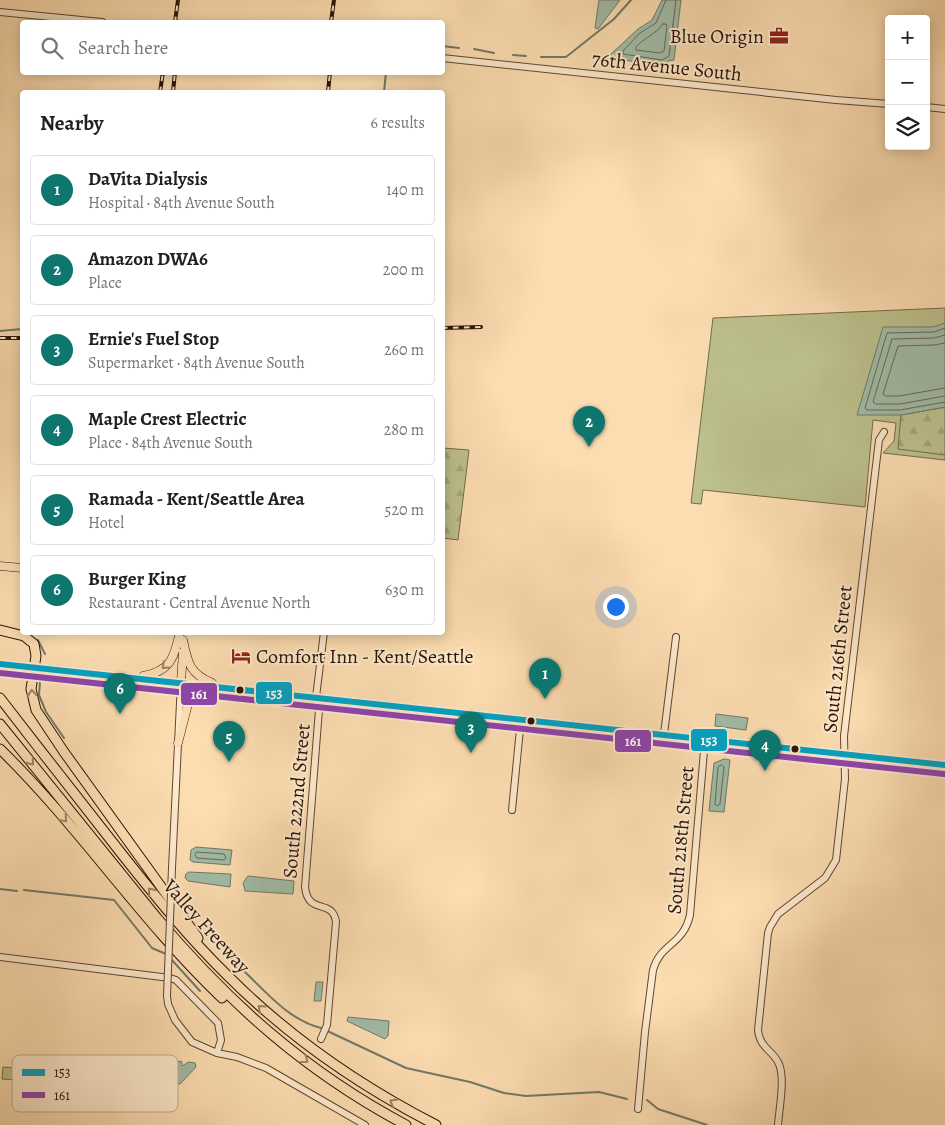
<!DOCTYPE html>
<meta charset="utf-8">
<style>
body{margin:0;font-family:Alegreya,serif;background:#f6f6f6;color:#202124}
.controls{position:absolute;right:15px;top:15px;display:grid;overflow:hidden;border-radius:5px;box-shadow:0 2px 12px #0003}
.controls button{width:45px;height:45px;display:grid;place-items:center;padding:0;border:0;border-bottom:1px solid #e0e0e0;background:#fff;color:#202124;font:25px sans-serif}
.you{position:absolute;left:615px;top:606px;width:18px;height:18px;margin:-12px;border:4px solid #fff;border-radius:50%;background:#1a73e8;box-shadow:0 0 0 8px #1a73e833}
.badge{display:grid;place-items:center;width:32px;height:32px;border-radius:50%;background:#0f766e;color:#fff;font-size:16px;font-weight:700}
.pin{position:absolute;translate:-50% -41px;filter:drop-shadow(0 1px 2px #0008)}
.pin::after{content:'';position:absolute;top:26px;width:18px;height:15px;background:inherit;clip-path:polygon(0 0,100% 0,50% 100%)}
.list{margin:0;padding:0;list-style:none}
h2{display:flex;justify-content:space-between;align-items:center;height:65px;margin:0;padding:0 20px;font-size:21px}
h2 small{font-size:16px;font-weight:400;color:#757577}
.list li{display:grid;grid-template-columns:32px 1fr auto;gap:15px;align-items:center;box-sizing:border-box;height:70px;margin:0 10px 10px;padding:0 10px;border:1px solid #e0e0e0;border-radius:5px}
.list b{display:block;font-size:19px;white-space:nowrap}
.list p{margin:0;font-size:16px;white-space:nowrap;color:#757577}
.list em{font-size:16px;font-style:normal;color:#757577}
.icon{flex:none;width:28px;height:28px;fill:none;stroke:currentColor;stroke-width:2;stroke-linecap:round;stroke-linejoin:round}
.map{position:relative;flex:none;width:945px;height:1125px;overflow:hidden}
.search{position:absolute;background:#fff;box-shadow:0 2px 12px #0003;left:20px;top:20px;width:425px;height:55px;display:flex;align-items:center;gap:12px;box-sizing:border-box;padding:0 18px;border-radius:5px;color:#757577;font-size:19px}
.panel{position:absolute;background:#fff;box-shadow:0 2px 12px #0003;left:20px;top:90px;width:425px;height:545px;border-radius:5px}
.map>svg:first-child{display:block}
</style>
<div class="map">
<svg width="945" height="1125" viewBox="0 0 945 1125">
<defs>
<pattern id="forest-firs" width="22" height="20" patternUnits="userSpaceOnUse" patternTransform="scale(1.25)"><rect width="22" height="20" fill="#bdc18d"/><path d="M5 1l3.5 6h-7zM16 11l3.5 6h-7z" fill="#a3a578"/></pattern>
</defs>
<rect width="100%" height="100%" fill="#fcddb1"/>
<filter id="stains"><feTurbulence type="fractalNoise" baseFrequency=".004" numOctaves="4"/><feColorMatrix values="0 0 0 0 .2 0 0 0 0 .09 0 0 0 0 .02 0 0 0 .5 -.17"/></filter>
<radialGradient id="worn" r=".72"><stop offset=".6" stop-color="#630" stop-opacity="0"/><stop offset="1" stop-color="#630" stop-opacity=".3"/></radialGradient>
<path fill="#bdc18d" stroke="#746a49" d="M945,308V460L883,453L894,441L896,423L873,420L865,507L703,490L701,504L691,503L713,318Z
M3,1067L17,1068L16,1080L2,1079Z"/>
<path fill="url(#forest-firs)" stroke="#746a49" d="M945,407V455L898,449L901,415Z
M443,448L469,450L458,540L443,538Z"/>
<path fill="#a0bca8" stroke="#717867" d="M599,0H620L598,29L595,28Z
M662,0H681L674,60L668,61L667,66L609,58L610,55L638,29L652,20Z
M945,323V407L901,415H857L883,327H933Z
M716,714L748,718L746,730L715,726Z
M724,759L730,760L724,812L709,811L714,763Z
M196,847L232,850L230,865L193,862L190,860L191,850Z
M189,872L231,874L230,887L188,881L185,878L186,874Z
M248,876L294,881L293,894L245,891L243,883Z
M316,982H323L321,1001H314Z
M348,1017L389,1021L388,1036L385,1039L347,1021Z
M181,1061L183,1066L188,1062L195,1063L196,1067L180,1084L168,1083L167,1066L169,1064Z"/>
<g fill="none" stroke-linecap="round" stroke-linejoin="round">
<path stroke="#666856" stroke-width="1" d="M666,0L656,23L640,33L623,51V54L662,60L669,56L676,0
M663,24H666L667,26L664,51L660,53L636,50V47C644,38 656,34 663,24Z
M945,328L934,332L887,333L865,408L867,410H900L945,402
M945,335L934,338L892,339L873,402L876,404H900L945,396
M945,343L934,345L898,346L883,394L886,396H899L945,388
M722,765L724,767L720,804L717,806L715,804L718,767Z
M197,852L224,854L226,858L224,860L197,858L195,855Z"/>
<path stroke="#717867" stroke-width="2" d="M442,46L459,48
M474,49L494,53
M513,55L526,56
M541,57H566L614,19L631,0
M384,92L386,72
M0,331L22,329
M38,640L45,654
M40,682L39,695L46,712L64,738
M0,889L17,891
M24,890L114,900L152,948L166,954
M171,959L200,991
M236,965H240L244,971C267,993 289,1020 321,1028L406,1068L470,1082L504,1093L526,1096L599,1092L627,1099
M647,1100L658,1109L707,1125"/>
<g stroke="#5f4630" stroke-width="8">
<path id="minor" d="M0,12L102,22
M442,58L836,100L889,104
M926,107L945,109
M316,697L324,632
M320,697L305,887C308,916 333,898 336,922L327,1025L321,1039
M664,734L676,637
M512,810L521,719
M172,868L181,682
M0,957L170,978L176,980L218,1023L221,1040L217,1053
M167,996L168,1004L175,1020L192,1042L217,1053L237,1057L266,1068L365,1125
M638,1109L645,1032L653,970C661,942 683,946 690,915L705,739
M778,1125C779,1109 786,1076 778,1062C771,1049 760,1048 758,1030L768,933L770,927L778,914L825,878L836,860L845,779L844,736L879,440L884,432"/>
</g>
<g stroke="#2b1305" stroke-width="9">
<path id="major" d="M0,566L22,568
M183,640C188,663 189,673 212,683
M0,664L945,765
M143,676C171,671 174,658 180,632
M181,682L183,652
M178,743L188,704C194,693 204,691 216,688"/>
</g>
<g stroke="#2b1305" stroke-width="11">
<path id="highway" d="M0,630L24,636L34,644L36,656L31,689L36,710L64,752L198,938
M0,698C40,750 81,802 121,853C155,896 189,938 228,976C289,1037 360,1086 436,1125
M0,724L157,918C229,1003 306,1072 406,1125
M0,749C80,827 141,921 222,998"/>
</g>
<use href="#minor" stroke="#fde9cc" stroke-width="6"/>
<use href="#major" stroke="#fcddb1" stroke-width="8"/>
<use href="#highway" stroke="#fcddb1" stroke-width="9"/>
<g stroke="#2b1305" stroke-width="4">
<path id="rail" d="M175,22L178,0
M331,22L334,0
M160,92L163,72
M173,92L175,72
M328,92L330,72
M442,328L481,327
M0,338H22"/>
</g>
<use href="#rail" stroke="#fde9cc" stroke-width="2" stroke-dasharray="5.5" stroke-linecap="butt"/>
<g stroke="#5f4630" stroke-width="8" stroke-linecap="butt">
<path id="minor-bridge" d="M167,996L172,868"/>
</g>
<use href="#minor-bridge" stroke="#fde9cc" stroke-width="6"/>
<g stroke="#fde9cc" stroke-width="10">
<path id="bus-1" d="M0,664L945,765"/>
</g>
<g stroke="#fde9cc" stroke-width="10">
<path id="bus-2" d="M0,673L944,774"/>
</g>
<use href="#bus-1" stroke="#02a2c4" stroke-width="6"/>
<use href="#bus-2" stroke="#8e44ad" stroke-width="6"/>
</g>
<defs><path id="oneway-chevron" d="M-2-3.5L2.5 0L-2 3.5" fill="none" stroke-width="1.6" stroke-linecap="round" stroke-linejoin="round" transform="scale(1.25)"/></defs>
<g stroke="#9e8264">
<use href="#oneway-chevron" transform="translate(165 666) rotate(138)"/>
<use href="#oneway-chevron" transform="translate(32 693) rotate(-95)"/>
<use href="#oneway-chevron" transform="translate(31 762) rotate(51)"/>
<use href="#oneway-chevron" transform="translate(64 819) rotate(50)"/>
<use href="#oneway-chevron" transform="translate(151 891) rotate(-129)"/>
<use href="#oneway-chevron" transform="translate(261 1008) rotate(-138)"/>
<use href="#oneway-chevron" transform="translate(305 1060) rotate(36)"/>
<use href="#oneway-chevron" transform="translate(393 1102) rotate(-149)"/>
</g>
<defs>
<g id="office-bare" transform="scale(1.5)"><path d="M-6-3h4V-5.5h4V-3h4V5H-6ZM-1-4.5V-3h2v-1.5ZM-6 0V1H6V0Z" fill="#8f2418" stroke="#fde9cc" stroke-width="2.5" paint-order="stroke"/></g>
<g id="hotel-bare" transform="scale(1.5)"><path d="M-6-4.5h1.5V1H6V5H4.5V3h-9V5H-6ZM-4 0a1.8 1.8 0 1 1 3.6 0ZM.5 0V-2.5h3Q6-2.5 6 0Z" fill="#8f2418" stroke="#fde9cc" stroke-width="2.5" paint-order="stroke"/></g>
</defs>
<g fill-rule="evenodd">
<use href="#office-bare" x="779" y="36"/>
<use href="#hotel-bare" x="241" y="656"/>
</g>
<g fill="#2b1305" stroke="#fde9cc" stroke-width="2">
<circle cx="240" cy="690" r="4.5"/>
<circle cx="531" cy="721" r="4.5"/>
<circle cx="795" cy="749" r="4.5"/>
</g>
<g text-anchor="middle" stroke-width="4" stroke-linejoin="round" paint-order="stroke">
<g font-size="20" fill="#2b1305" stroke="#fde9cc" text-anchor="end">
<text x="764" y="43">Blue Origin</text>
<text x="256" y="663" text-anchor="start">Comfort Inn - Kent/Seattle</text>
</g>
<g font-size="20" fill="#2b1305" stroke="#fde9cc">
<text transform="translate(667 66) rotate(6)" y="7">76th Avenue South</text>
<text transform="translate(837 659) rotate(-84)" y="7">South 216th Street</text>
<text transform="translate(296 801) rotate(-85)" y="7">South 222nd Street</text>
<text transform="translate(680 840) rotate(-85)" y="7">South 218th Street</text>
<text transform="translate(207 926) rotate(48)" y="7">Valley Freeway</text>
</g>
</g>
<rect x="12" y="1055" width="166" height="57" rx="8" fill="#fde9cc" stroke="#bea990" stroke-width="1"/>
<rect x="22" y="1069" width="23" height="7" fill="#02a2c4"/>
<rect x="22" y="1092" width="23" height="6" fill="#8e44ad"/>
<g font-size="14" fill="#2b1305">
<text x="54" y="1077">153</text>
<text x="54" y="1100">161</text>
</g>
<g stroke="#fde9cc" stroke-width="2">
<rect x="255" y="681" width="38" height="24" rx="5" fill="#02a2c4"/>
<rect x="180" y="682" width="38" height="24" rx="5" fill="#8e44ad"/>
<rect x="690" y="728" width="38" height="24" rx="5" fill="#02a2c4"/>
<rect x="614" y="729" width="38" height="24" rx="5" fill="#8e44ad"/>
</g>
<g font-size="14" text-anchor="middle" font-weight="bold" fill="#fff">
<text x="274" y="698">153</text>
<text x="199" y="699">161</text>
<text x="709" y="745">153</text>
<text x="633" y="746">161</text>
</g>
<rect width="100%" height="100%" filter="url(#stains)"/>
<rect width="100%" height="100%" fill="url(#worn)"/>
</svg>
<div class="controls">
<button>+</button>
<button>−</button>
<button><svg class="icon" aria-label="layers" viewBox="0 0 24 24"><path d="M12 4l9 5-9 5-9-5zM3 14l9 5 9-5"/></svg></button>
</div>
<div class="you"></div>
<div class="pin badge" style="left:545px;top:699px">1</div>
<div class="pin badge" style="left:589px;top:447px">2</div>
<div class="pin badge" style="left:471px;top:753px">3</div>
<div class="pin badge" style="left:765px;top:771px">4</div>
<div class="pin badge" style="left:229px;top:762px">5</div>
<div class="pin badge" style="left:120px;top:714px">6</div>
<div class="search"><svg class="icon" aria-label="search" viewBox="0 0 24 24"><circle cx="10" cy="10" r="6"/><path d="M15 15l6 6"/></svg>Search here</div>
<section class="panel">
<h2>Nearby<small>6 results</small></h2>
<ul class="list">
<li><span class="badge">1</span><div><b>DaVita Dialysis</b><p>Hospital · 84th Avenue South</p></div><em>140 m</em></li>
<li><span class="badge">2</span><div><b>Amazon DWA6</b><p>Place</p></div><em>200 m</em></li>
<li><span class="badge">3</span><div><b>Ernie's Fuel Stop</b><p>Supermarket · 84th Avenue South</p></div><em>260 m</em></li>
<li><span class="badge">4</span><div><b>Maple Crest Electric</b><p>Place · 84th Avenue South</p></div><em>280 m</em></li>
<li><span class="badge">5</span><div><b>Ramada - Kent/Seattle Area</b><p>Hotel</p></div><em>520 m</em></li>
<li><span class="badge">6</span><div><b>Burger King</b><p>Restaurant · Central Avenue North</p></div><em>630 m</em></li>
</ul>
</section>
</div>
